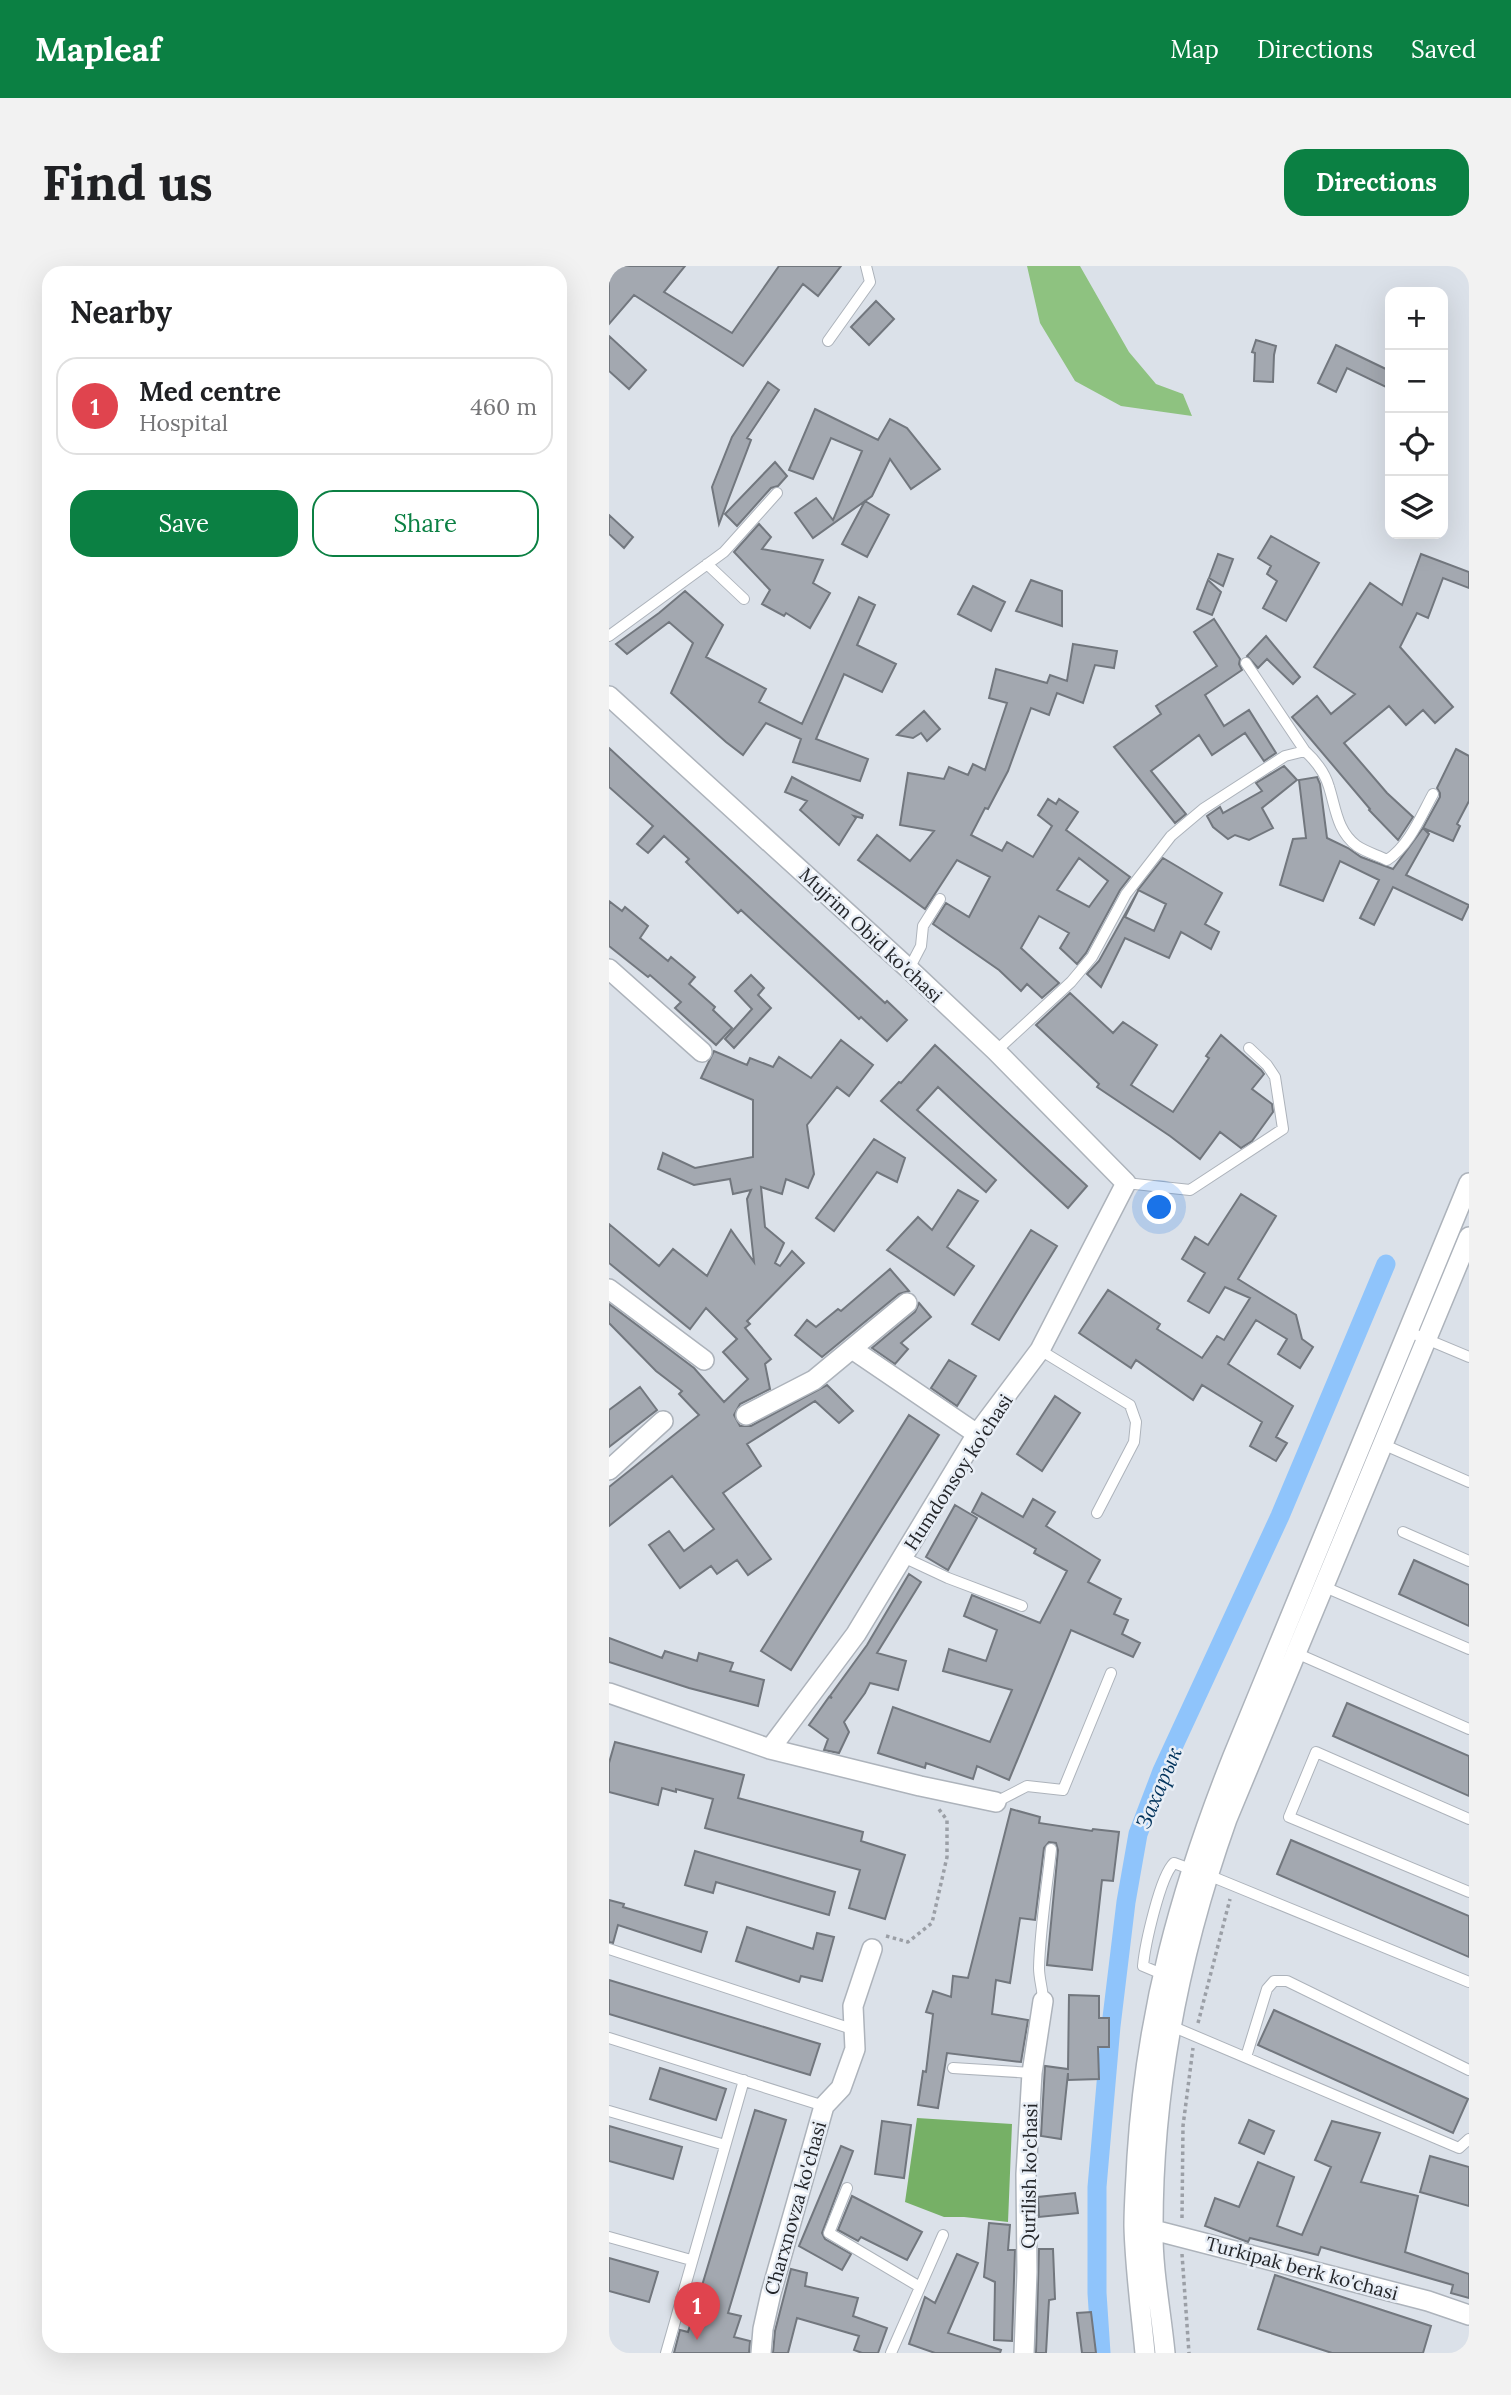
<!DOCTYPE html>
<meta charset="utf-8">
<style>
body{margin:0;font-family:Lora,serif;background:#f2f2f2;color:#202124}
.controls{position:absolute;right:21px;top:21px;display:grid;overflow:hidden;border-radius:14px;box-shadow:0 7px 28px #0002}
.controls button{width:63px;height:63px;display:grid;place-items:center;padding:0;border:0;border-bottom:2px solid #e0e0e0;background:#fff;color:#202124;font:35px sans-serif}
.you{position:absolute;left:551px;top:942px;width:24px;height:24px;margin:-18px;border:5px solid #fff;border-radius:50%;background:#1a73e8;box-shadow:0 0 0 10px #1a73e833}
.badge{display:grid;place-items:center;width:46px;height:46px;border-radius:50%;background:#0b8043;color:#fff;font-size:23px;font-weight:700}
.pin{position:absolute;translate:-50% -58px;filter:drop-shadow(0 2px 4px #0008)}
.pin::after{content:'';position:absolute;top:37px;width:24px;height:21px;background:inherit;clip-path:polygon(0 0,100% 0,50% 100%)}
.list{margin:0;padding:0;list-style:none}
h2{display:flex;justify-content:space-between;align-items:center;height:91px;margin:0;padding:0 28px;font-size:30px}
h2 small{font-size:23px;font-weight:400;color:#757577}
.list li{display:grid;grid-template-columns:46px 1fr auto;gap:21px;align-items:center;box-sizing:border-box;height:98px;margin:0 14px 14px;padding:0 14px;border:2px solid #e0e0e0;border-radius:21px}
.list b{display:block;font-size:26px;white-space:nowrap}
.list p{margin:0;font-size:23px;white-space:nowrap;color:#757577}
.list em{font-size:23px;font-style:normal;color:#757577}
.actions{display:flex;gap:14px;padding:21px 28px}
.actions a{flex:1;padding:16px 0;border:2px solid #0b8043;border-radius:21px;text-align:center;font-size:24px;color:#0b8043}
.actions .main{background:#0b8043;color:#fff}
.icon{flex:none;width:38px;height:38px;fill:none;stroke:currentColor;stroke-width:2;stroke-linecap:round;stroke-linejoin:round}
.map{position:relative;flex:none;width:860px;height:2087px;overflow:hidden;border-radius:21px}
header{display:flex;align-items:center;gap:42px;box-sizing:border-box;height:98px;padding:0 35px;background:#0b8043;color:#fff}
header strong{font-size:33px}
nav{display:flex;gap:38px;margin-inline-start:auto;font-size:24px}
.intro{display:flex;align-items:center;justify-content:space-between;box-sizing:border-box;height:168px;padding:0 42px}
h1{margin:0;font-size:49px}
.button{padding:18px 32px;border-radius:21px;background:#0b8043;color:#fff;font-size:24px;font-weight:700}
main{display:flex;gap:42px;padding:0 42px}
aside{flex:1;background:#fff;border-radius:21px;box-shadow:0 7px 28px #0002}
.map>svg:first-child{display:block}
</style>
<header>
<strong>Mapleaf</strong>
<nav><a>Map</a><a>Directions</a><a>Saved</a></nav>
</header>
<div class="intro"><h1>Find us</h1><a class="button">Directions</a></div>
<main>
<aside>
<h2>Nearby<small></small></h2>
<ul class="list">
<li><span class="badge" style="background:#e0444e">1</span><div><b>Med centre</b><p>Hospital</p></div><em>460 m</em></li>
</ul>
<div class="actions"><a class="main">Save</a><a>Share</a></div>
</aside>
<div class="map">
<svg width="860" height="2087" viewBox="0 0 860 2087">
<rect width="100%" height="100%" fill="#dbe1e9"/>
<path fill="#8ec280" d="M418,0H471L520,86L547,118L574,128L583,150L512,140L466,115L431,57Z"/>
<path fill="#76b066" d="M308,1852L403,1858L399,1956L355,1951H335L296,1936Z"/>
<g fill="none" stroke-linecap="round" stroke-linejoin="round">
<path stroke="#8fc4fb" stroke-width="19" d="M492,2087L488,2027V1921L502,1760L517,1636L529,1568L553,1505L671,1250L777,998"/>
</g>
<path fill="#a3a8b0" stroke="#72777e" stroke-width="2" fill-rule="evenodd" d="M0,0H76L55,26L123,67L170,0H232L209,30L194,18L134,100L25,29L0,58Z
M267,35L285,53L260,79L242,61Z
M0,70L37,104L20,123L0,105Z
M647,74L667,80L665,89L664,116L645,115L646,87L643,86Z
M727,79L781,105V113L777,121L738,102L727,126L709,117Z
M159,116L170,124L138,172L142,174L110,258L103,221L123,171Z
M206,143L269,174L281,153L298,162L331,203L302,223L281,193L263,230L204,272L186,247L207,232L224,254L253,185L222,172L204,213L180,204Z
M166,196L178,210L169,220L162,222L128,260L116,248Z
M256,235L280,249L258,291L233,278Z
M0,249L24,271L15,282L0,268Z
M150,258L162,271L153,283L214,294L204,317L221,327L201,362L177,347L175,350L153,338L161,324L125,286Z
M662,270L710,297L677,355L654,342L668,315L658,308L662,300L649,292Z
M609,288L624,293L614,320L600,312Z
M812,288L860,306V322L834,312L819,352L808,347L791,381L844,441L826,457L814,444L797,459L780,440L735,477L778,527L804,551L789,574L760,544L761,543L683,451L708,430L722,448L746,428L705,401L761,317L793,339Z
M422,314L453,325V360L407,345Z
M599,314L612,326L603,349L588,343Z
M364,320L396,336L382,365L349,348Z
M76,325L114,359L97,391L157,423L150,436L193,458L250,331L266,339L248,379L287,398L273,426L235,408L207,473L259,493L251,515L184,496L192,473L157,457L134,489L117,476L62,427L84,377L60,356L18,388L7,378L50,347Z
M605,353L631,393L630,398L633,404L596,429L615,460L640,444L667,487L655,495L636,467L603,489L590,469L542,505L577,548L566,557L505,481L552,448L547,440L608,400L585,366Z
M657,370L691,411L684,418L658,393L649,402L638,390Z
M464,378L508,385L505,402L486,399L474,437L448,427L440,449L422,442L399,505L379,543L376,542L362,569L393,585L398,576L424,591L443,560L429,549L439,533L447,538L450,533L469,546L457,564L521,611L511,624L477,687L468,698L451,682L460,667L430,650L412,682L450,717L433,732L418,718L412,725L390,704L324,658L337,637L360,651L381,611L348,594L316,643L249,594L268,569L301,595L325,565L291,559L299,507L335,513L340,501L359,509L364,498L376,504L398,437L380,432L387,403L438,417L441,409L458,415ZM470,592L499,615L480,641L448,624Z
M315,445L331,463L318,475L312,467L304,472L288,469Z
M0,482L276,737L278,735L298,754L278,775L252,751L250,753L132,644L129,647L77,596L80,593L55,570L39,587L28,578L44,560L0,521Z
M847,483L860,490V535L848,558L851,560L844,575L814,562L831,531V527L828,522Z
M675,500L688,514L653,542L664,562L640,574L626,569L619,573L604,561L598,550L611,541L614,547L653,525L647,517Z
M183,511L254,549L253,552L245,550L247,552L230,579L191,544L198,535L176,526Z
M708,511L711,518L718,572L739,582L752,591L784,603L814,562L820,568L797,609L860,639L853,654L784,621L765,659L751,652L770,614L731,595L714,635L671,619L684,573L697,572L690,514Z
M554,592L613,627L596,658L610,666L602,683L572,666L560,692L516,672L492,721L478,708L490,695L529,625L516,651L545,665L557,638L529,624Z
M0,635L13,645L16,641L39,660L31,672L59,695L62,691L86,711L80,718L106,741L104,744L123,762L107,779L66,742L72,736L41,709L39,711L0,680Z
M142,709L155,722L149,729L162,742L125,782L116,773L143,743L126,725Z
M461,727L504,767L514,756L548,779L522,819L564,846L600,792L597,790L612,769L652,804L655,808L643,823L663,838L664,846L643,875L632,882L611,866L591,893L561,870L488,821L490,818L427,759Z
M232,774L264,799L240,830L228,821L198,859L205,908L199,922L177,913L173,928L152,921L156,961L175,977L166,997L171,1000L183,985L195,997L138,1055L141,1058L136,1062L162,1093L156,1098L161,1123L131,1138L125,1149L131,1160H142L218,1119L244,1145L230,1157L206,1135L138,1178L152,1200L114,1227L162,1293L139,1309L128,1294L108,1308L102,1300L71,1322L40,1279L60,1265L75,1285L105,1263L63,1210L0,1260V1221L90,1149L70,1128L73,1125L47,1105L0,1057V1038L85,1102L115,1136L139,1113L114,1086L128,1073L97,1042L81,1063L0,997V958L50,1000L64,983L98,1010L122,964L145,996L138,933L142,924L124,928L121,913L85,919L49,903L54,887L86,902L144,891V834L92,812L105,785L138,799L141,792L164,801L170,791L202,812Z
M326,779L478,920L459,942L329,821L308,844L387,914L377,926L272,835L290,816L292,817Z
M265,873L296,892L288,916L268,906L225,965L207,952Z
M349,924L369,935L338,981L365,1000L345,1029L278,984L309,951L323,964Z
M632,928L667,950L629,1013L687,1049L693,1073L704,1081L691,1102L669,1088L678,1073L647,1054L619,1098L684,1140L667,1171L678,1177L667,1195L641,1180L653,1156L593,1119L584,1134L527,1094L522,1102L470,1067L499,1024L551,1058L548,1063L593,1092L608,1070L615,1074L641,1032L616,1021L600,1047L579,1035L596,1007L573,993L586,971L599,979Z
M422,964L448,980L390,1074L363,1058Z
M281,1003L300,1025L290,1028L213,1091L186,1069L198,1054L207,1061L229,1043L232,1045Z
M310,1037L322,1051L292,1077L299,1083L286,1098L263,1082L306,1046Z
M340,1094L367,1110L348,1140L322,1122Z
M31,1121L48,1144L0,1181V1144Z
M446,1130L471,1147L433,1205L408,1188Z
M300,1149L330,1169L182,1404L152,1385Z
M373,1227L414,1251L424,1233L446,1246L437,1260L491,1294L479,1316L512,1333L505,1348L519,1354L513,1368L531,1377L524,1391L462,1364L400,1514L368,1500L364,1513L317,1497L316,1502L269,1487L284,1441L381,1476L403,1424L334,1405L340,1383L377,1395L388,1364L355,1350L363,1329L431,1357L458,1305L425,1287L427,1283L363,1246Z
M346,1239L368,1252L339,1304L317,1291Z
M805,1294L860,1319V1360L790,1328Z
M300,1308L312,1316L268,1387L297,1395L289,1424L261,1417L256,1427L235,1456L240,1466L230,1487L215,1484L219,1473L200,1459L220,1431L223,1432L221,1430L258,1379Z
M0,1372L53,1392L56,1385L88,1395L90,1387L124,1397L121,1405L155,1414L149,1440L80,1422L0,1396Z
M738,1437L860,1490V1530L724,1470Z
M6,1476L135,1509L129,1532L254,1566L252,1575L296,1589L276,1653L240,1642L251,1604L96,1562L104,1533L67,1523V1526L53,1522L49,1539L0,1526V1497Z
M402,1543L431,1551L430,1557L483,1565L484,1563L510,1566L504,1615L493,1614L483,1704L438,1699L449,1584L447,1577L440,1576L435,1582L426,1654L411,1652L401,1717L387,1714L383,1748L419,1754L412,1796L338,1787L329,1842L309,1839L314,1805L317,1806L324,1748L317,1746L324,1725L342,1731L344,1710L359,1712Z
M682,1574L860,1650V1691L668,1608Z
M86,1585L226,1626L220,1649L107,1616L104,1627L76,1619Z
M0,1634L15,1638L14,1641L98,1666L92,1686L9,1659L4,1677L0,1676Z
M138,1661L204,1683L208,1667L225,1671L213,1715L192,1710L190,1716L127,1695Z
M0,1714L211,1778L201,1809L0,1748Z
M460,1729L490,1730V1752H500V1781H489L490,1813L459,1814V1807L452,1873L432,1870L436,1800L459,1803Z
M665,1744L859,1833L844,1867L649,1779Z
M51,1802L117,1823L107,1854L41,1833Z
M146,1844L177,1854L119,2047L132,2050L125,2071L141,2075L140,2087H65L71,2064L79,2066Z
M640,1854L665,1865L655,1888L630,1877Z
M273,1855L302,1859L295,1912L266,1908Z
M723,1855L771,1867L752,1916L809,1930L796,1986L860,2008V2032L842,2027L844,2019L712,1981L709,1989L641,1972L639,1976L596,1960L606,1932L630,1941L649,1896L685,1911L668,1960L693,1969L722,1901L706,1894Z
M0,1860L73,1881L64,1913L0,1895Z
M232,1880L244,1885L213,1967L216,1973L242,1988L233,2004L190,1980Z
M821,1890L860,1901V1940L811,1926Z
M466,1927L469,1947L430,1951L429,1931Z
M243,1930L313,1966L298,1994L252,1971L249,1975L229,1964Z
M380,1957L401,1959L399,1984H406L403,2075L385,2074L386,2016L375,2011Z
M430,1983H444L446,2033L440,2034L437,2087H427Z
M348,1988L369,1997L339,2067L392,2084L391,2087H326L300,2078L316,2031L326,2037Z
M0,1992L49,2006L40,2036L0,2025Z
M182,2003L198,2007L196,2020L249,2032L244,2050L278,2062L269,2087H253L245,2084L250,2070L188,2052L179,2087H164L166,2065Z
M666,2009L822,2060L814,2087H723L649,2063Z
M482,2046L487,2087H473L468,2047Z"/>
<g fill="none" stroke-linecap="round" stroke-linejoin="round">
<g stroke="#adb3bb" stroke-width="12">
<path id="service" d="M219,75L261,16L257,0
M98,298L135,333
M0,370L115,286L168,227
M637,397L696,485
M300,703L312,680L314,660L331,633
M387,785L462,716L483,691L517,628L562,570L594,543L676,490L696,485C707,495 716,507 720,521C727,543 728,565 748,580C757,586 768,589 778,594C800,580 812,550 824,528
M517,917L581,924L674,863L666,811L658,799L640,782
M798,1065L860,1091
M431,1084L521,1139L527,1156L525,1176L488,1247
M771,1177L860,1216
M794,1266L860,1295
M294,1291L339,1312L413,1340
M711,1319L860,1383
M687,1387L860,1463
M387,1536L418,1520L454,1524L502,1407
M860,1553L707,1486L680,1551L860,1626
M599,1609L860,1716
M0,1683L246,1764
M553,1708L534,1700C536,1679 551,1610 565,1597L584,1604
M434,1735C434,1724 430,1713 430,1702C431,1662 438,1622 442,1583
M560,1759L850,1882L860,1873
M0,1772L215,1840
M637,1791L658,1723L665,1715H678L860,1804
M344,1802L423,1807
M0,1845L116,1879
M238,1922L220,1967L311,2021
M0,1971L82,1994
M57,2087L135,1814
M282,2087L334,1969"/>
</g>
<g stroke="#adb3bb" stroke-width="22">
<path id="minor" d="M0,430L300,703L387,785L517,917L431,1084L368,1168L247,1368L161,1483
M0,703L93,786
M0,1023L95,1094
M243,1083L368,1168
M137,1149L205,1114L298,1037
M0,1204L54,1155
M0,1427L161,1483L311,1520L387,1536
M533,1961L819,2035L860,2049
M152,2087L154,2063L162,2027L215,1840L232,1822L246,1783L244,1740L263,1683
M415,2087L418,2006L417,1908L423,1807L434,1735
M536,2087C532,2045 526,2002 525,1960C525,1937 527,1914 528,1891C537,1747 571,1623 624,1490L860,917
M556,2087C552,2045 543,2002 544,1960C544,1820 571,1685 618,1553L860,971"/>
</g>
<path stroke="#9b9fa6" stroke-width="3.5" stroke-dasharray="3.5 3.5" stroke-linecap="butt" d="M277,1670L299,1676L323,1657L338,1591V1554L329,1542
M589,1757L621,1633
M573,1952L574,1860L584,1782
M573,1988L580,2087
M0,2085L6,2087"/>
<use href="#service" stroke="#fff" stroke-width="10"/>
<use href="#minor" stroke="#fff" stroke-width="19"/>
</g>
<g text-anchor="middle" stroke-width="5" stroke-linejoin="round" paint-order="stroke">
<g font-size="19" fill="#24262a" stroke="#e8eef6">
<text transform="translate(262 669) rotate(43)" y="7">Mujrim Obid ko'chasi</text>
<text transform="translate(349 1206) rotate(-57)" y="7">Humdonsoy ko'chasi</text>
<text transform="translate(420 1910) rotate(-89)" y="7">Qurilish ko'chasi</text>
<text transform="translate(186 1942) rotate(-74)" y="7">Charxnovza ko'chasi</text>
<text transform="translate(693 2002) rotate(15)" y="7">Turkipak berk ko'chasi</text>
</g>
<g font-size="21" font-style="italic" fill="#00325b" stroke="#e8eef6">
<text transform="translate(550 1522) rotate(-67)" y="7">Захарык</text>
</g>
</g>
</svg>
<div class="controls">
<button>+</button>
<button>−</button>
<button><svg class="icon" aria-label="locate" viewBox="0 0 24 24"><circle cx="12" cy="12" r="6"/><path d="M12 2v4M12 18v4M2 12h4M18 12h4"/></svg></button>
<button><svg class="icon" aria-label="layers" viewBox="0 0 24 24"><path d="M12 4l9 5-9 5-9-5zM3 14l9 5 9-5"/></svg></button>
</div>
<div class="you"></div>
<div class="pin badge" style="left:88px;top:2074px;background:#e0444e">1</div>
</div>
</main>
